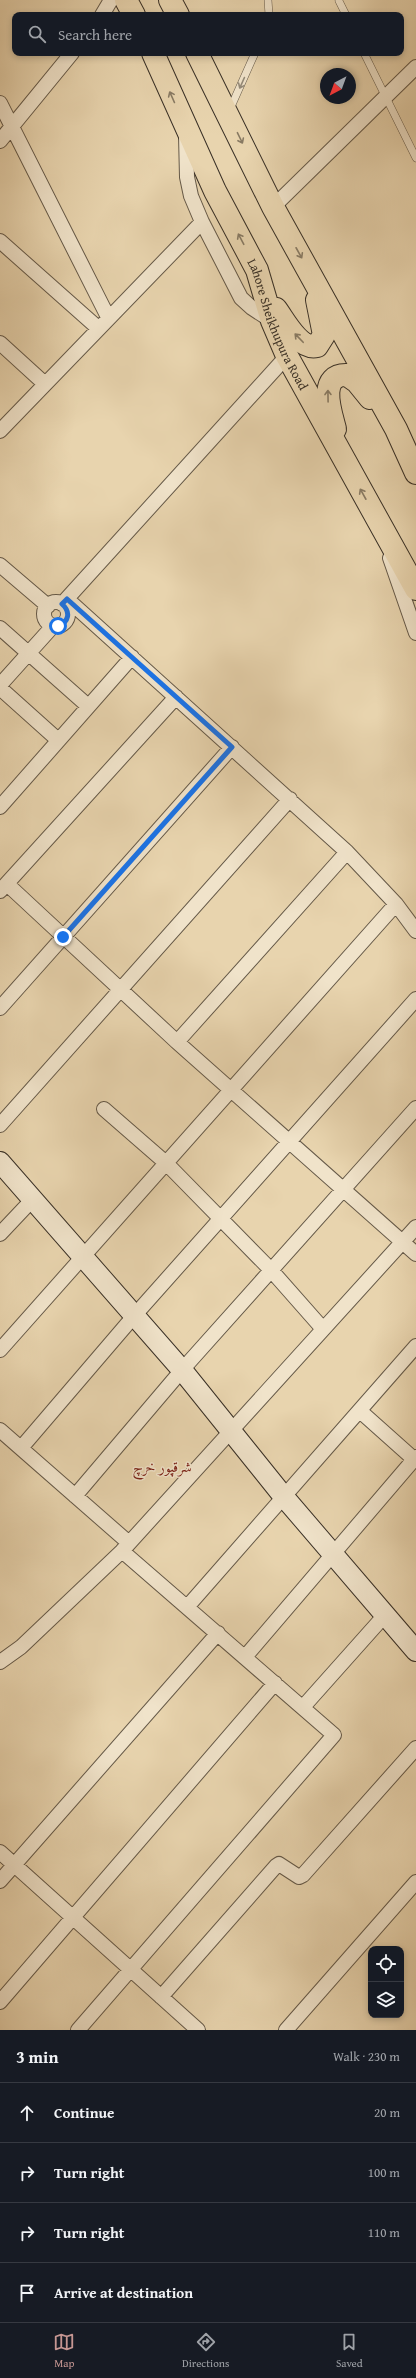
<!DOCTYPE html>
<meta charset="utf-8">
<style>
body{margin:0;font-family:"Gentium Book Plus",Amiri,serif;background:#242831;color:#f1f3f6}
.controls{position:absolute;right:12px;bottom:12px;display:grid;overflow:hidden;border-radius:8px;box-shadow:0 2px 6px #0003}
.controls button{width:36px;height:36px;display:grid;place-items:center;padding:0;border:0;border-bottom:1px solid #363941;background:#171b24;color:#f1f3f6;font:20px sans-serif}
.compass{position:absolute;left:320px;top:68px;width:36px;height:36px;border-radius:50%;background:#171b24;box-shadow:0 2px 6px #0003;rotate:221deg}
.stop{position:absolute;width:12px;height:12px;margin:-9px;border:3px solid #1a73e8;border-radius:50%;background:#fff}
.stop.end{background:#1a73e8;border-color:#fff;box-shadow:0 1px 4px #0008}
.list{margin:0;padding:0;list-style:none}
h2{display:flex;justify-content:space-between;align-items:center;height:52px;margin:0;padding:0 16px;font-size:17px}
h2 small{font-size:13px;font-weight:400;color:#9ea1a6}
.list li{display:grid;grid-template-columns:26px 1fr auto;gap:12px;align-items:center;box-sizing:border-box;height:60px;padding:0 16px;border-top:1px solid #363941}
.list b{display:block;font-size:15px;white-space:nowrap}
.list em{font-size:13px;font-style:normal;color:#9ea1a6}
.icon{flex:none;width:22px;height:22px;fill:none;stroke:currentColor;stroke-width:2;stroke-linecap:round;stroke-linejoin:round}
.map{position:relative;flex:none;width:416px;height:2030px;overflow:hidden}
.search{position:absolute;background:#171b24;box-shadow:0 2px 6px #0003;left:12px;right:12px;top:12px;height:44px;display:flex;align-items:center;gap:10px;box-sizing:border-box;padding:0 14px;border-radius:8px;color:#9ea1a6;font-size:15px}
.sheet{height:292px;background:#171b24}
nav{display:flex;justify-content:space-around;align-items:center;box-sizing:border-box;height:56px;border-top:1px solid #363941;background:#171b24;font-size:11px;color:#9ea1a6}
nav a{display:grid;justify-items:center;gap:2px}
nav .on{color:#c59692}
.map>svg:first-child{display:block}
</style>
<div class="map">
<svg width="416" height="2030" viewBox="0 0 416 2030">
<rect width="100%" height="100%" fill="#e8d4ae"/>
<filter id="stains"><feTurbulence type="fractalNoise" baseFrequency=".005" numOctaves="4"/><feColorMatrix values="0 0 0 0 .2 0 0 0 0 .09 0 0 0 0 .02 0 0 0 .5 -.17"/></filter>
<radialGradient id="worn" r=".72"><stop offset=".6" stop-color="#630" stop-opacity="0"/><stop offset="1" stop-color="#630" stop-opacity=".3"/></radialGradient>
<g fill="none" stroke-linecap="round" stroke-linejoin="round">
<g stroke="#655948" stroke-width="8">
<path id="lane" d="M268,0L269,15
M339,1L346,15
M364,53L416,158
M230,109L255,53"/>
</g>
<g stroke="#655948" stroke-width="16">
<path id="street" d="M102,15L111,0
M0,103L108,317
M186,135L187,177L191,196L202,222L241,298L252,308L272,321
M0,141L72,53
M273,207L416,67
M0,241L98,328
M0,343L45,384
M0,431L202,222
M390,558L416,633
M0,565L48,606
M67,599L347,852L396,904L416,931
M44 614a12 12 0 1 1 24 0a12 12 0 1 1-24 0Z
M62,604L287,356
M0,628L88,706
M0,685L53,626
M0,688L58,740
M0,807L132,657
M7,884L177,1042L416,1254
M0,891L176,697
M0,1008L232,747
M177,1042L347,852
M104,1109L166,1163L271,1270L323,1329
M0,1125L290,799
M0,1234L33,1199
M0,1350L396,904
M360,1411L416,1461
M0,1430L129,1543
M21,1448L134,1316L416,999
M75,1496L182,1370L416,1108
M188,1606L416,1346
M245,1657L416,1457
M0,1662L21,1647L122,1551L416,1227
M303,1707L385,1615
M0,1852L198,2030
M0,1881L218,1633
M161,1997L276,1866L279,1864L299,1877L303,1875L416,1748
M0,2002L275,1683
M78,2030L334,1735L122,1551
M286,2030L416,1882"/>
</g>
<g stroke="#393026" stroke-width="22">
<path id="secondary" d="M0,1162L182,1370L284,1497L416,1651"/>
</g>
<g stroke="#393026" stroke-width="24">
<g id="highway">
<path d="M126,0L134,15"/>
<path d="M170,0L178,15"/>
<path id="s1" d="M153,53L215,191L257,270L272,321L287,356L416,589"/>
<path d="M197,53L273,207L396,429L416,473"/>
<path d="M276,309C285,321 299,350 317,346L324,335L317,300"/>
<path d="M335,429C331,413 317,374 347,375L357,382L370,398"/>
</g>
</g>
<use href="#lane" stroke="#f0e3ca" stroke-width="7"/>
<use href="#street" stroke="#f0e3ca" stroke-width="14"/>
<use href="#secondary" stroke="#f0e3ca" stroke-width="20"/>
<use href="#highway" stroke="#e8d4ae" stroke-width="22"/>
</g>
<defs><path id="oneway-shaft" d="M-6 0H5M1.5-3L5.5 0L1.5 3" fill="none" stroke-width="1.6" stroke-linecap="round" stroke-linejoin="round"/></defs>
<use stroke="#948a78" href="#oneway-shaft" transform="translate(242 83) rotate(114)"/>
<g stroke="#887a63">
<use href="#oneway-shaft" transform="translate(172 97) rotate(-114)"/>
<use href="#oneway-shaft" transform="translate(240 138) rotate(64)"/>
<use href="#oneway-shaft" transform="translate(241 239) rotate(-118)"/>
<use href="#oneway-shaft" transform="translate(299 253) rotate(61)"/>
<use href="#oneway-shaft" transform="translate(299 338) rotate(-134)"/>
<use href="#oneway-shaft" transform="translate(328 396) rotate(-91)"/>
<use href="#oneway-shaft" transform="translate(363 494) rotate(-119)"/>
</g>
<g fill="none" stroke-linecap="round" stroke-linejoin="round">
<path stroke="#1a73e8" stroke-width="5" d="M58,626C69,622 71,612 62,604L67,599L232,747L63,937"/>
</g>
<g text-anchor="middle" stroke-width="3" stroke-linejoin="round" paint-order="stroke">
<g font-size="13" fill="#393026" stroke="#f0e3ca">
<text dy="5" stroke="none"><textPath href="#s1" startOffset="299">Lahore Sheikhupura Road</textPath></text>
</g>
<g font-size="15" fill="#7a1f14" stroke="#f0e3ca">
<text x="162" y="1472">شرقپور خرچ</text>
</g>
</g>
<rect width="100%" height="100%" filter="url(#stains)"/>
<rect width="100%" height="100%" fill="url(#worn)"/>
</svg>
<div class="controls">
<button><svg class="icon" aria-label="locate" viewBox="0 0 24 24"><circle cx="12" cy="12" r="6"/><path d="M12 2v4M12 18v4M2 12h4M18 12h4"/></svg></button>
<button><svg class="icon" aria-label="layers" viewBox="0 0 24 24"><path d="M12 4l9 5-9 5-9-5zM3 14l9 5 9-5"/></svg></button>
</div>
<svg class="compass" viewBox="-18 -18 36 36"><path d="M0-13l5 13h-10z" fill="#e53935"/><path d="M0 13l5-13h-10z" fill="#9ea1a6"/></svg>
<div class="stop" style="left:58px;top:626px"></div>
<div class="stop end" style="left:63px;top:937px"></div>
<div class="search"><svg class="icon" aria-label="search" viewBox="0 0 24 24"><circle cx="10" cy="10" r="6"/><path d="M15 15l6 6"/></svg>Search here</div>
</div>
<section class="sheet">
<h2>3 min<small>Walk · 230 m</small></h2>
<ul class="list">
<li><svg class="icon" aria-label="ahead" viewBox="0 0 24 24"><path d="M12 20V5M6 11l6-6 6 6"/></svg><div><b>Continue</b></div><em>20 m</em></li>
<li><svg class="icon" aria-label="right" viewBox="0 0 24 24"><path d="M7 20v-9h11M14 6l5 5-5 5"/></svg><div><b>Turn right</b></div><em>100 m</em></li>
<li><svg class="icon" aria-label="right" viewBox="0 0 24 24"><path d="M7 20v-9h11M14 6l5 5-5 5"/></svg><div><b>Turn right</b></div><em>110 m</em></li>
<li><svg class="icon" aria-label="arrive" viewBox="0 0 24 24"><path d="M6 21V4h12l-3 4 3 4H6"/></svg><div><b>Arrive at destination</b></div></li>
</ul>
</section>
<nav>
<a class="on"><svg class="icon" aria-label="map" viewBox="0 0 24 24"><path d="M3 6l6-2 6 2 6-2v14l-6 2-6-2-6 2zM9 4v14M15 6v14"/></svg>Map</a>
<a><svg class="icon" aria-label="directions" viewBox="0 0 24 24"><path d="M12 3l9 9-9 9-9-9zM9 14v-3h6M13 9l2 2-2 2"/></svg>Directions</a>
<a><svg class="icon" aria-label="saved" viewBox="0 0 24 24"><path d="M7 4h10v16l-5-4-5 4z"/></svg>Saved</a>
</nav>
